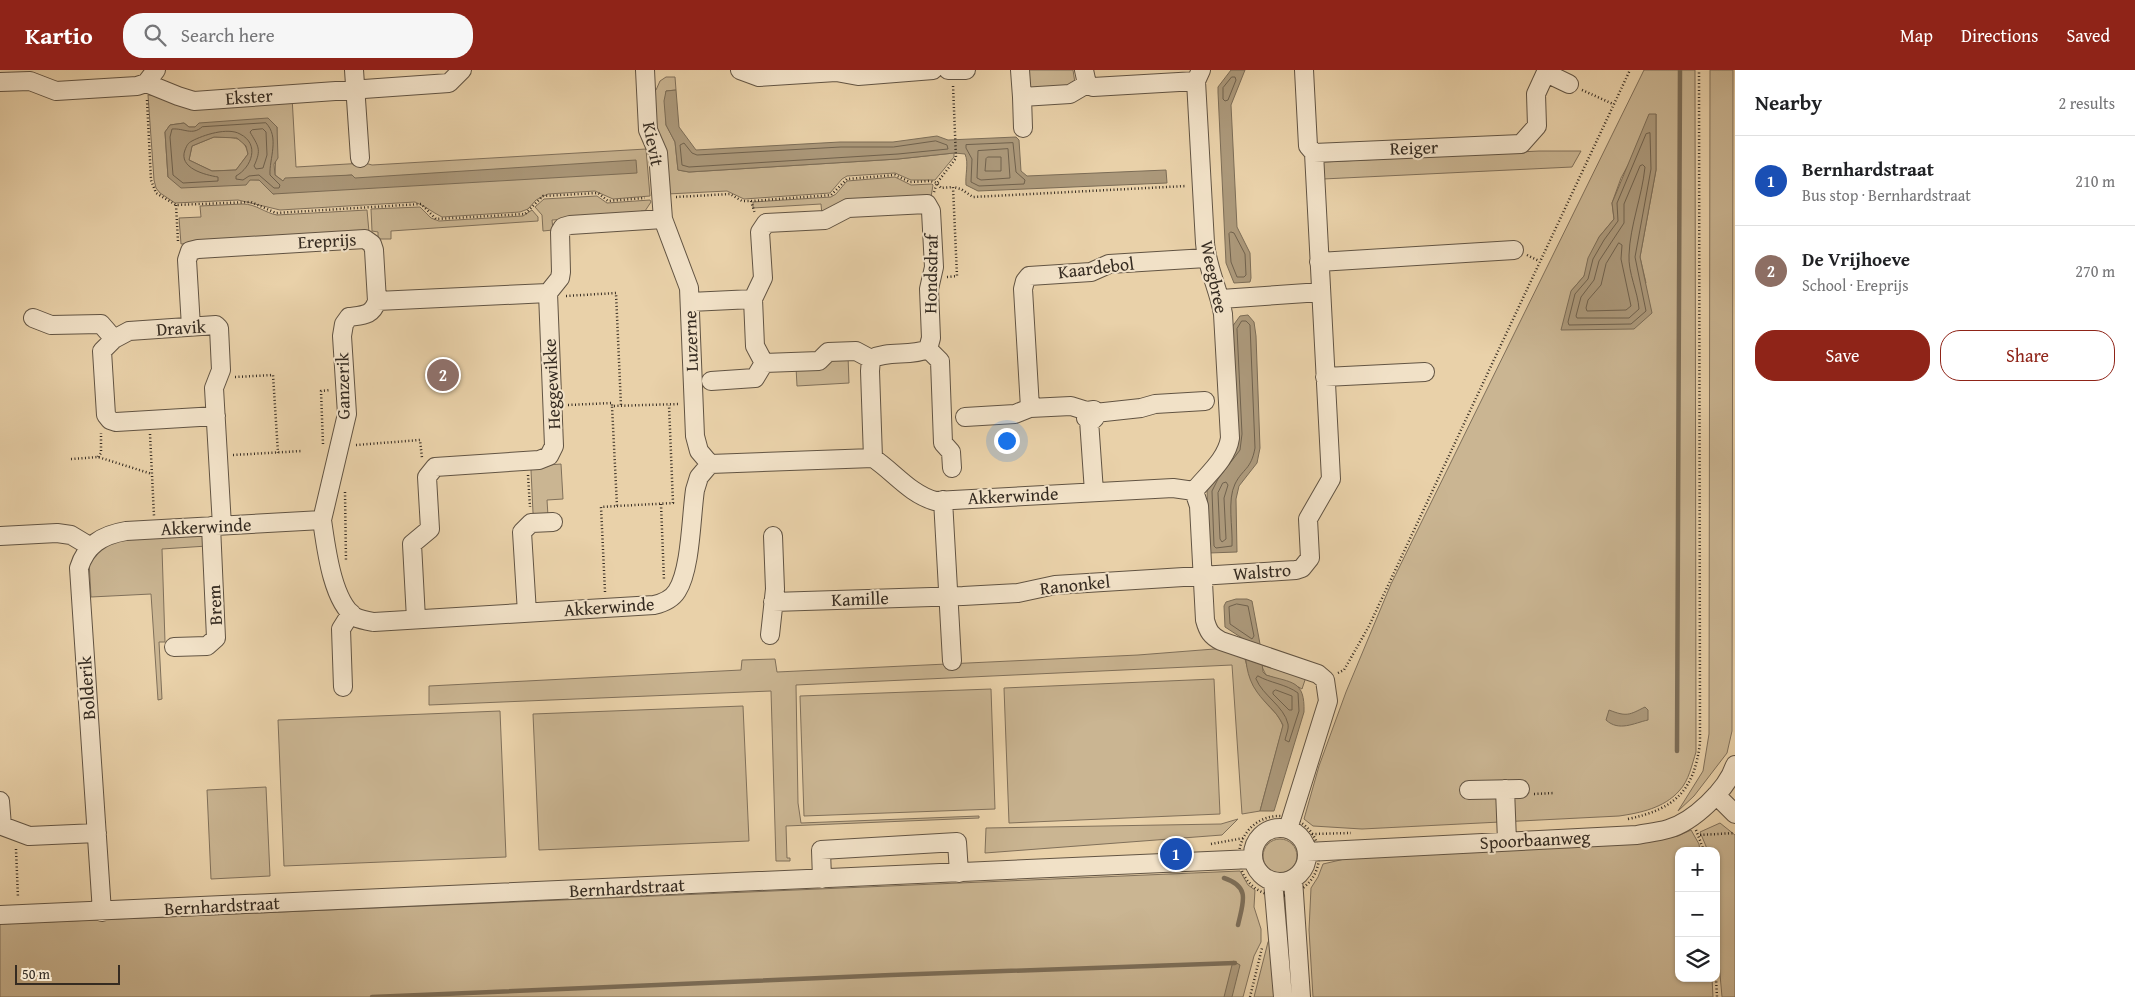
<!DOCTYPE html>
<meta charset="utf-8">
<style>
body{margin:0;font-family:"Gentium Book Plus",serif;background:#f6f6f6;color:#202124}
.controls{position:absolute;right:15px;bottom:15px;display:grid;overflow:hidden;border-radius:10px;box-shadow:0 1px 4px #0004}
.controls button{width:45px;height:45px;display:grid;place-items:center;padding:0;border:0;border-bottom:1px solid #e0e0e0;background:#fff;color:#202124;font:25px sans-serif}
.scale{position:absolute;left:15px;bottom:12px;width:105px;box-sizing:border-box;padding-left:5px;border:2px solid #352b21;border-top:0;font-size:14px;line-height:18px;white-space:nowrap;color:#352b21;-webkit-text-stroke:4px #f1e1c7;paint-order:stroke}
.you{position:absolute;left:1006px;top:370px;width:18px;height:18px;margin:-12px;border:4px solid #fff;border-radius:50%;background:#1a73e8;box-shadow:0 0 0 8px #1a73e833}
.badge{display:grid;place-items:center;width:32px;height:32px;border-radius:50%;background:#8f2418;color:#fff;font-size:16px;font-weight:700}
.pin{position:absolute;translate:-50% -50%;border:2px solid #fff;box-shadow:0 1px 5px #0006}
.list{margin:0;padding:0;list-style:none}
h2{display:flex;justify-content:space-between;align-items:center;height:65px;margin:0;padding:0 20px;font-size:21px}
h2 small{font-size:16px;font-weight:400;color:#757577}
.list li{display:grid;grid-template-columns:32px 1fr auto;gap:15px;align-items:center;box-sizing:border-box;height:90px;padding:0 20px;border-top:1px solid #e0e0e0}
.list b{display:block;font-size:19px;white-space:nowrap}
.list p{margin:0;font-size:16px;white-space:nowrap;color:#757577}
.list em{font-size:16px;font-style:normal;color:#757577}
.actions{display:flex;gap:10px;padding:15px 20px}
.actions a{flex:1;padding:11px 0;border:1px solid #8f2418;border-radius:20px;text-align:center;font-size:18px;color:#8f2418}
.actions .main{background:#8f2418;color:#fff}
.icon{flex:none;width:28px;height:28px;fill:none;stroke:currentColor;stroke-width:2;stroke-linecap:round;stroke-linejoin:round}
.map{position:relative;flex:none;width:1735px;height:927px;overflow:hidden}
header{display:flex;align-items:center;gap:30px;box-sizing:border-box;height:70px;padding:0 25px;background:#8f2418;color:#fff}
header strong{font-size:24px}
nav{display:flex;gap:28px;margin-inline-start:auto;font-size:18px}
.search{width:350px;height:45px;background:#f6f6f6;display:flex;align-items:center;gap:12px;box-sizing:border-box;padding:0 18px;border-radius:20px;color:#757577;font-size:19px}
main{display:flex}
aside{flex:1;background:#fff}
.map>svg:first-child{display:block}
</style>
<header>
<strong>Kartio</strong>
<div class="search"><svg class="icon" aria-label="search" viewBox="0 0 24 24"><circle cx="10" cy="10" r="6"/><path d="M15 15l6 6"/></svg>Search here</div>
<nav><a>Map</a><a>Directions</a><a>Saved</a></nav>
</header>
<main>
<div class="map">
<svg width="1735" height="927" viewBox="0 0 1735 927">
<rect width="100%" height="100%" fill="#e9d1a9"/>
<filter id="stains"><feTurbulence type="fractalNoise" baseFrequency=".004" numOctaves="4"/><feColorMatrix values="0 0 0 0 .2 0 0 0 0 .09 0 0 0 0 .02 0 0 0 .5 -.17"/></filter>
<radialGradient id="worn" r=".72"><stop offset=".6" stop-color="#630" stop-opacity="0"/><stop offset="1" stop-color="#630" stop-opacity=".3"/></radialGradient>
<path fill="#cab592" stroke="#80705a" fill-rule="evenodd" d="M1029,0H1073L1075,13L1069,20L1033,22L1026,17L1025,5Z
M1644,0H1695L1696,682C1692,694 1689,711 1679,721C1664,738 1640,743 1619,746L1362,759L1313,756L1304,749L1319,696L1346,622L1391,514ZM1656,44V100L1640,187L1646,213L1571,221L1584,206L1599,167L1614,149L1612,133L1621,108Z
M1710,0H1733L1732,661L1727,683L1694,726L1678,741L1703,701L1709,664Z
M666,7H675L676,20L666,21V55L675,72L678,100L689,102L898,89L954,83V87L935,110H911L895,103L847,106L842,109L830,123L744,129L727,121L667,124L654,58L652,20H656L660,11Z
M148,25L292,27L296,97L365,93L372,95L646,79L650,126L613,129L595,121L548,124L536,130L528,139L520,142L442,147C432,142 425,136 415,132L280,140L238,130L175,133L160,123L156,118L154,110ZM184,53L189,57H277L275,105L283,111L352,105L355,109L273,124L259,110L168,107L165,62L170,55Z
M214,67C230,68 244,64 248,84L236,100L212,101L189,90L192,76Z
M1539,81H1581L1572,97L1323,109L1321,91L1324,92Z
M895,107L911,115L932,114L933,115L931,127L822,145L821,134L753,138V132L831,127L836,124L847,111Z
M597,126L607,133L650,130L651,132L645,141H641L642,145L552,150L553,160L543,161L542,145L535,137L544,129Z
M243,134C256,134 265,143 277,145L367,140L369,162L181,174L179,148L201,147L200,136Z
M420,137L431,148L439,151L523,146L532,140L538,147V151L391,161V169H378V162L372,161L371,139Z
M848,286L849,313L797,316L796,297L829,287Z
M561,394L563,429L547,430L548,446H538L533,443L531,400L535,396Z
M206,463L207,476L162,479L165,572H159L162,629L158,630L151,524L91,527L89,491L96,483L117,469Z
M1227,578L1245,589C1249,605 1256,620 1266,633C1274,642 1278,644 1283,656L1260,741L1242,744L1232,595L796,615L798,733L801,753L979,746V748L786,756L787,788H790V791H776L771,621L429,635V616L741,600L742,590L775,589L777,602L1138,585Z
M1261,595L1306,607L1302,619L1293,614L1266,605Z
M1214,609L1220,744L1009,753L1004,618Z
M991,619L995,739L804,746L800,626Z
M743,636L749,771L539,780L533,644Z
M500,641L506,787L284,796L278,650Z
M266,717L270,806L211,809L207,720Z
M1238,749L1222,765L985,783L986,758L1221,754Z
M1720,753L1735,765V927H1722L1716,859V781H1708L1700,762Z
M1691,760L1699,774L1700,781H1679V908H1712L1713,927H1313L1309,860L1311,818L1318,807L1323,794L1349,788L1650,771L1678,766Z
M1263 786a17 17 0 1 1 34 0a17 17 0 1 1-34 0Z
M1240,801L1248,815L1255,820L1254,837L1261,859V872L1254,886L1243,927H0V854Z
M1274,863L1279,927H1254L1268,872Z"/>
<path fill="#ac997b" stroke="#7c6d57" fill-rule="evenodd" d="M1231,0H1245L1231,35L1237,157L1250,183L1251,208L1250,212L1234,213L1226,193L1218,22V17Z
M676,20L679,57L696,80L840,72H893L937,66L948,70L1016,67L1019,70L1021,101L1027,106L1166,100L1167,113L978,121L966,115C965,105 969,93 965,84L954,83L898,89L689,102L678,100L675,72L666,55L664,31L666,21Z
M1649,44H1656V100L1640,187L1652,243L1634,259L1561,260L1571,221L1584,206L1588,188L1599,167L1614,149L1612,133Z
M268,48L277,57L278,88L274,94L275,105L283,111L285,108L352,105L355,108L636,90L637,103L273,124L259,110H250L246,115L181,118L168,107L165,62L170,55L184,53L189,57H195L199,53ZM214,67L237,68L246,76L248,84L236,100L212,101L189,90L192,76Z
M1248,245L1254,252L1256,266L1260,378L1257,393L1239,416L1236,429L1237,482L1209,483L1207,420L1214,406L1228,390L1232,257L1240,246Z
M1236,529H1247L1252,531L1260,574L1263,602L1266,605C1292,613 1305,610 1304,642L1274,741H1260L1283,655C1276,640 1266,635 1257,622C1246,607 1245,588 1245,570L1225,557L1224,536L1226,532Z
M1645,637L1648,640V650C1634,653 1619,662 1606,650L1609,640C1627,647 1629,645 1645,637Z
M1233,891L1240,895L1232,927H1224Z"/>
<g fill="none" stroke-linecap="round" stroke-linejoin="round">
<path stroke="#70624e" stroke-width="1" d="M1232,7H1235L1236,10L1228,30L1225,31L1223,29V18Z
M266,53C280,67 269,89 270,105L280,115L279,118H274L259,105L249,106L243,110L236,109V106C252,97 260,74 240,64C228,57 203,65 192,71C188,73 187,75 185,80C178,98 205,105 218,107V111L183,113L173,105L170,67L172,59C184,58 192,66 202,57Z
M263,59L266,62L267,85L263,98L256,99L254,96C262,79 258,76 250,62L252,60Z
M1650,63L1651,99L1635,187L1646,241L1631,254L1569,255L1568,252L1575,224L1588,209L1593,189L1604,170L1618,151L1617,133L1646,64Z
M936,71L947,75L948,79L898,84L689,97L682,95L680,75L684,73L692,83L697,85L841,77H893Z
M1013,73L1016,102L1025,110L1024,114L979,116L971,112L972,89L966,78V75Z
M1008,79L1010,108L981,110L977,108L978,81Z
M988,87H1001V101H985L986,89Z
M1643,95L1645,97C1642,127 1630,155 1629,185C1628,203 1638,222 1639,239L1629,248H1577L1576,246L1581,227L1594,210L1599,191L1624,153V134L1640,96Z
M1231,162L1234,163L1245,184L1246,205L1244,207H1237L1231,192L1229,164Z
M1619,173L1622,175L1621,189L1631,236L1626,240L1587,241L1586,238L1588,230L1601,215L1606,194Z
M1242,251H1246L1250,255L1255,378C1251,400 1243,398 1235,414C1227,430 1233,458 1232,476L1216,478L1214,476L1212,421L1218,409L1240,380L1242,364L1237,259Z
M1223,413L1226,412L1228,415L1224,428L1226,469L1222,472L1220,469L1218,423Z
M1237,534L1248,536L1254,566L1252,569L1230,554L1229,537Z
M1258,606C1270,613 1286,614 1298,623L1299,641L1289,672L1285,670C1286,665 1289,659 1288,654C1284,636 1263,626 1256,609Z
M1276,620L1292,626V640H1289L1273,624V622Z"/>
<path stroke="#7c6d57" stroke-width="4.5" d="M1677,681L1680,0
M1224,808C1251,817 1243,832 1238,855
M372,927L891,905L1235,893"/>
<g stroke="#625443" stroke-width="20">
<path id="minor" d="M354,0L360,88
M645,0L648,60L658,83L663,149L689,218L695,366L699,381L710,394
M740,0L759,7L836,2L858,6L933,0
M948,0H966
M1020,0L1022,27L1070,24L1087,14
M1084,0L1087,14L1093,17L1196,11
M1304,0L1308,76L1314,83
M1546,3L1569,14
M0,12L30,11L56,21L137,16L146,13L156,0
M146,13L178,26L194,31L449,13L462,0
M1022,27L1023,58
M1314,83L1521,74L1537,56L1536,24L1547,0
M1319,192L1514,180
M1221,229L1321,222
M690,232L753,229
M33,248L51,255L101,254L114,269L129,261L216,255L219,258L221,300L214,318L222,456
M191,257L187,190L190,181L198,179L365,169L372,174L374,180L377,231L548,223
M114,269L102,281L106,345L110,350L116,352L216,346
M928,279L940,291L943,373L951,382L952,398
M871,289L870,301L873,388
M1325,307L1425,302
M711,311L755,308L764,293L755,276L753,229L763,208L760,162L766,153L825,150L848,138L927,134L931,141L934,197L929,219L931,268L928,279C910,287 888,280 871,289L856,281L828,282L819,291L764,293
M1030,338L1023,219L1025,211L1029,206L1091,202L1109,194L1206,188
M1095,343L1141,338L1155,334L1205,331
M965,347L1015,344L1030,338L1071,336L1087,341L1094,340L1096,346L1094,349L1089,350L1086,348L1087,341
M1089,350L1094,422
M1194,421C1207,405 1227,389 1230,368L1223,244C1219,220 1207,198 1205,173L1196,11L1201,0
M943,430L952,591
M322,450L347,344L342,266L344,254L349,247C363,245 372,246 377,231
M0,466L57,463L71,465L91,477
M773,532L963,526L1018,523L1055,515L1296,500L1302,498L1310,488L1308,449L1331,409L1314,83
M527,543L522,462L531,453L553,452
M416,549L412,474L430,459L427,407L435,397L539,390L549,386L554,376L548,223L560,208L561,202L560,162L563,157L570,155L663,149
M770,565L775,519L773,466
M174,577L207,576L216,568L211,456
M343,617L341,559L351,543
M1505,719L1507,771
M1469,720L1520,719
M1716,725L1735,744
M0,731L2,756L29,766L97,763
M1253 785a27 27 0 1 1 54 0a27 27 0 1 1-54 0Z
M1307,782L1637,765C1647,763 1658,762 1668,759C1693,752 1727,720 1735,695
M822,809L821,780L957,772L959,803
M1293,809L1301,927
M1273,811L1283,927
M102,842L79,498C86,475 102,465 126,461L322,450C326,477 332,531 355,547C361,550 368,551 374,552L654,535C663,533 672,529 677,521C691,499 691,447 695,420L699,407L710,394L873,388C894,402 910,424 935,431L1173,418L1194,421L1199,436L1205,550C1208,561 1211,566 1221,571L1318,604L1325,610L1328,631L1288,759
M0,845L1253,789"/>
</g>
<path stroke="#352b21" stroke-width="2.5" stroke-dasharray="1 2.5" stroke-linecap="butt" d="M1582,20L1613,34
M147,30L151,110L156,123L176,135L251,132L276,143L421,134L436,149L525,144L543,126L598,123L608,131L645,128
M934,122L937,113L956,88L953,15
M676,127L730,124L742,131H751L831,125L847,109L895,105L910,112L930,111L937,113L941,118L953,117
M751,131L755,144
M176,135L178,171
M1527,185L1539,191
M947,207L957,206L953,117L961,119L973,127L1186,116
M566,226L616,223L621,336
M235,307L273,305L278,383
M568,335L612,333V336L679,334
M150,364L154,446
M323,374L321,321L330,320
M356,375L420,370L422,388
M233,385L302,381
M98,387L101,383V363
M71,389L98,387L152,404
M528,405L530,437
M345,422L346,492
M661,434L664,510
M617,436L673,433L669,335
M605,522L601,437L617,436L612,336
M1338,603L1344,600L1369,556L1630,0
M1534,724L1555,723
M1239 786a40 40 0 1 1 80 0a40 40 0 1 1-80 0Z
M1628,749C1675,739 1694,721 1700,673L1699,0
M1696,760L1704,781
M1312,764L1351,763
M1700,765L1735,763
M1211,774L1244,768
M16,779L18,828
M1716,908L1717,927
M1250,927L1262,878"/>
<use href="#minor" stroke="#f1e1c7" stroke-width="18"/>
</g>
<g text-anchor="middle" stroke-width="4" stroke-linejoin="round" paint-order="stroke">
<g font-size="18" fill="#352b21" stroke="#f1e1c7">
<text transform="translate(249 27) rotate(-4)" y="6">Ekster</text>
<text transform="translate(653 74) rotate(79)" y="6">Kievit</text>
<text transform="translate(1414 78) rotate(-2)" y="6">Reiger</text>
<text transform="translate(327 171) rotate(-3)" y="6">Ereprijs</text>
<text transform="translate(1096 198) rotate(-7)" y="6">Kaardebol</text>
<text transform="translate(931 204) rotate(-89)" y="6">Hondsdraf</text>
<text transform="translate(1214 207) rotate(78)" y="6">Weegbree</text>
<text transform="translate(181 258) rotate(-4)" y="6">Dravik</text>
<text transform="translate(691 271) rotate(-92)" y="6">Luzerne</text>
<text transform="translate(552 314) rotate(-93)" y="6">Heggewikke</text>
<text transform="translate(343 316) rotate(-91)" y="6">Ganzerik</text>
<text transform="translate(1013 426) rotate(-3)" y="6">Akkerwinde</text>
<text transform="translate(206 457) rotate(-3)" y="6">Akkerwinde</text>
<text transform="translate(1262 502) rotate(-4)" y="6">Walstro</text>
<text transform="translate(1075 515) rotate(-6)" y="6">Ranonkel</text>
<text transform="translate(860 529) rotate(-2)" y="6">Kamille</text>
<text transform="translate(215 535) rotate(-93)" y="6">Brem</text>
<text transform="translate(609 537) rotate(-4)" y="6">Akkerwinde</text>
<text transform="translate(87 618) rotate(-94)" y="6">Bolderik</text>
<text transform="translate(1535 770) rotate(-3)" y="6">Spoorbaanweg</text>
<text transform="translate(627 818) rotate(-3)" y="6">Bernhardstraat</text>
<text transform="translate(222 836) rotate(-3)" y="6">Bernhardstraat</text>
</g>
</g>
<rect width="100%" height="100%" filter="url(#stains)"/>
<rect width="100%" height="100%" fill="url(#worn)"/>
</svg>
<div class="controls">
<button>+</button>
<button>−</button>
<button><svg class="icon" aria-label="layers" viewBox="0 0 24 24"><path d="M12 4l9 5-9 5-9-5zM3 14l9 5 9-5"/></svg></button>
</div>
<div class="scale">50 m</div>
<div class="you"></div>
<div class="pin badge" style="left:1176px;top:784px;background:#1a4fb4">1</div>
<div class="pin badge" style="left:443px;top:305px;background:#8d6e63">2</div>
</div>
<aside>
<h2>Nearby<small>2 results</small></h2>
<ul class="list">
<li><span class="badge" style="background:#1a4fb4">1</span><div><b>Bernhardstraat</b><p>Bus stop · Bernhardstraat</p></div><em>210 m</em></li>
<li><span class="badge" style="background:#8d6e63">2</span><div><b>De Vrijhoeve</b><p>School · Ereprijs</p></div><em>270 m</em></li>
</ul>
<div class="actions"><a class="main">Save</a><a>Share</a></div>
</aside>
</main>
